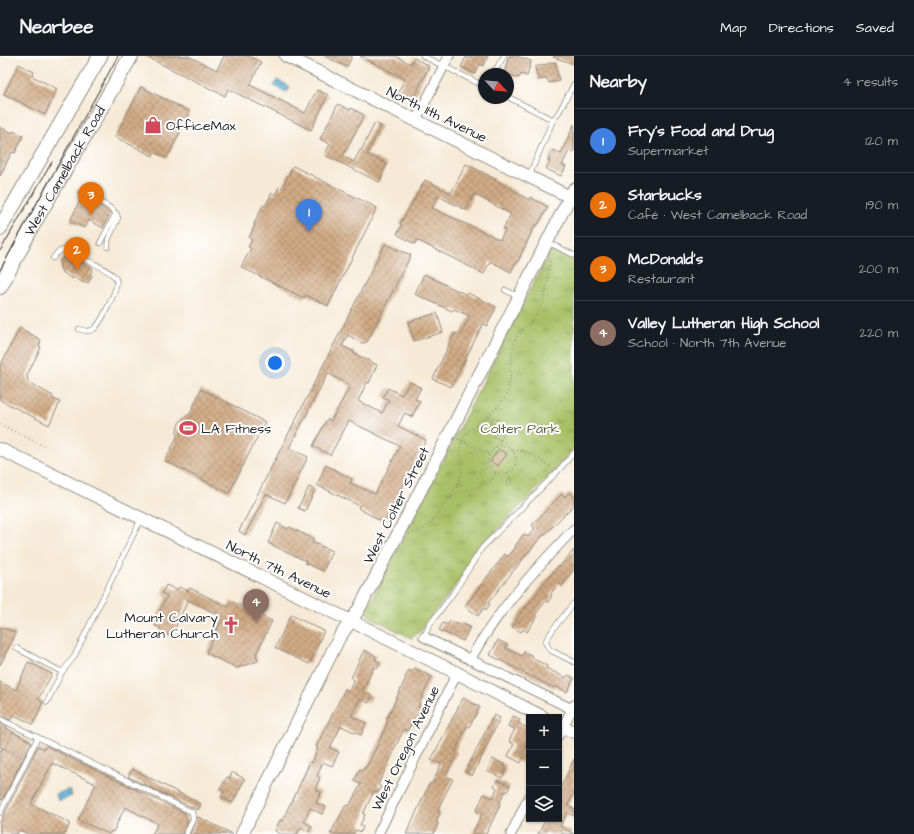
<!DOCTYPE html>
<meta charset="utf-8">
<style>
body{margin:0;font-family:"Architects Daughter",sans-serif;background:#242831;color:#f1f3f6}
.controls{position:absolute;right:12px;bottom:12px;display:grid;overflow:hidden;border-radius:0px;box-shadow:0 1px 3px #0004}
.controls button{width:36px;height:36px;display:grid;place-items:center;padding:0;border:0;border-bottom:1px solid #363941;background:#171b24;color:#f1f3f6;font:20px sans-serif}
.compass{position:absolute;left:478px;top:12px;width:36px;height:36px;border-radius:50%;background:#171b24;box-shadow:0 1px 3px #0004;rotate:116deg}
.you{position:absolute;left:275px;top:307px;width:14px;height:14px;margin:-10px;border:3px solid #fff;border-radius:50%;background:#1a73e8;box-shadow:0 0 0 6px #1a73e833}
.badge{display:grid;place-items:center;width:26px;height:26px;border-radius:50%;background:#d1495b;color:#fff;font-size:13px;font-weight:700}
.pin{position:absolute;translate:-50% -33px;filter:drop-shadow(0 1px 2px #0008)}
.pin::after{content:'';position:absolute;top:21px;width:14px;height:12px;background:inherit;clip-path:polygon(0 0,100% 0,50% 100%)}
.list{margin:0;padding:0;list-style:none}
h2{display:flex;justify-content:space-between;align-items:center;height:52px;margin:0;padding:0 16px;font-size:17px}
h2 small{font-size:13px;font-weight:400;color:#9ea1a6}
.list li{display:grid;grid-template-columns:26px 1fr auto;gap:12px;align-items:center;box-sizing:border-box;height:64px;padding:0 16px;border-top:1px solid #363941}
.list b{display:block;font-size:15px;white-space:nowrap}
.list p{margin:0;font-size:13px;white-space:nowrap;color:#9ea1a6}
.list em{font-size:13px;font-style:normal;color:#9ea1a6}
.icon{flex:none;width:22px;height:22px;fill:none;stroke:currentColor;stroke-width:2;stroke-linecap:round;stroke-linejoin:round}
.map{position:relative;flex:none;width:574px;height:778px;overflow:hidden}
header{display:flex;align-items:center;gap:24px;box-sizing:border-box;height:56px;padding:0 20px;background:#171b24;border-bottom:1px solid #363941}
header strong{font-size:19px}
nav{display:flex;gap:22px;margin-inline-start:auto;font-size:14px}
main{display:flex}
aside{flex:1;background:#171b24}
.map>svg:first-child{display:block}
</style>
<header>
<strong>Nearbee</strong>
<nav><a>Map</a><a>Directions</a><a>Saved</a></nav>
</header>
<main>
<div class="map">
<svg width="574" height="778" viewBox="0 0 574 778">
<defs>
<pattern id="park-tufts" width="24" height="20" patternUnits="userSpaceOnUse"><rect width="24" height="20" fill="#a7bf65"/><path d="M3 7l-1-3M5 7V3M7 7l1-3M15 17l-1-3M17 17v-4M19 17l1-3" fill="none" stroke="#889b53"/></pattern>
<pattern id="water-ripples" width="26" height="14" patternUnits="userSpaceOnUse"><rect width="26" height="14" fill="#52abcf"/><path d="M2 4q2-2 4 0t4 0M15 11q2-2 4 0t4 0" fill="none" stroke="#448ba8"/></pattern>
<pattern id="building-cross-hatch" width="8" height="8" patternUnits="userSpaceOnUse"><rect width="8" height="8" fill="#d2ac86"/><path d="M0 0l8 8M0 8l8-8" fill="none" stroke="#ab8c6e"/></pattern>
</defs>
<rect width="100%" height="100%" fill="#fff"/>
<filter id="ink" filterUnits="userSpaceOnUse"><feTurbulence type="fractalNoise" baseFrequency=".025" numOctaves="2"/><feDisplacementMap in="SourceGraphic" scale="8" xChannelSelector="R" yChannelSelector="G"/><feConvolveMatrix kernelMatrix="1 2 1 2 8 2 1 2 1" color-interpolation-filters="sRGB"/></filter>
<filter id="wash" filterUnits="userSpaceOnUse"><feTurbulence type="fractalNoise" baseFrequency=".012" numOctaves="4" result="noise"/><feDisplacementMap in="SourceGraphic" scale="16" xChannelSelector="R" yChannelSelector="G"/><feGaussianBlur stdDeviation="0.9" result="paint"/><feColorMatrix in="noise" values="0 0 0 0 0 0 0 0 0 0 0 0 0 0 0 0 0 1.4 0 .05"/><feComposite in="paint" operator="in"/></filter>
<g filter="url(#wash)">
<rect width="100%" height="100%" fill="#f6ead6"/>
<path fill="url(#park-tufts)" stroke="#697548" d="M552,191L574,202V392L559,410L481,491L449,539L428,564L422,574L411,582L370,561L366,556L368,551Z"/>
<path fill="url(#water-ripples)" stroke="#3e6b7d" d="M277,24L289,30L290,33L288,35L286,36L274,30Z
M70,733L72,740L58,745L56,738Z"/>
<g id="blocks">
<path fill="url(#building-cross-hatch)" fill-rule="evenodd" d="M145,0H188L217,14L224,0H249L261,6L250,29L305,57L317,34L328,39L311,74L228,33L225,40Z
M324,0H352L347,11Z
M360,0H395L411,8L414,2L429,10L413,44L398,36L405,23Z
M471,0H488L483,10L480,8L475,18L461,11L466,1L469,3Z
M509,0H516L531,5L527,20L521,18L519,22L504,17Z
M554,0H574V8L553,1Z
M555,6L559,25L549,27L547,22L538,24L535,11Z
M19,8L34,16L32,20L57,33L45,59L4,38Z
M141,31L190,56L167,102L154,96L153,100L115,81Z
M338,48L350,54L351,52L364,59L343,100L354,106L360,94L361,95L375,67L381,70L367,98L387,108L379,126L325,99L330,88L320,83Z
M574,68V97L569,95L562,109L566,111L561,120L546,113L550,105L548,104L553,94L561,98Z
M0,71L12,77L13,75L23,80L15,97L12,96L0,120Z
M466,108L484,117L529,144L530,141L548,151L537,170L535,169L517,207L516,206L511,216L490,205L484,218L417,184L415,188L397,178L402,169L400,168L425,124L451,137ZM474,138L511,158L503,173L505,174L500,184L432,152L438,140L466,154Z
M293,110L377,152L328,250L306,239L304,242L241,211L251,192L248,191L252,184L249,182L255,169L254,168L263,149L265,150L272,137L275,139L279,131L282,132Z
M81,142L100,150L110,157L103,172L89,164L85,172L70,165Z
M385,188L411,199L367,286L362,287L348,279L342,290L354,296L353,297L377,309L369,327L367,326L358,345L382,357L389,344L383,341L388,332L402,339L410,326L421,332L415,343L420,345L412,361L405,357L398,370L426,384L384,467L358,452L360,450L317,429L326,409L352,423L350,427L375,438L400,390L349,365L330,399L313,390L327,363L331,365L350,330L328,317L289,392L308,401L285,447L266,438L245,479L239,475Z
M65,200L68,203H77L93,213L90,219L92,220L88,227L84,225V227L73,221L72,223L61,215L60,209L61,204Z
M424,218L452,232L467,239L468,237L496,251L487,270L483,268L451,331L433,323L452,282L455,277L460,279L470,260L454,253L452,255L415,238Z
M437,257L443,276L414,285L408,266Z
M20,272L41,284L39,290L41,291L27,319L28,326L53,340L52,342L60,346L49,369L0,344V310Z
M201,333L265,366L229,437L165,405L177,381V375L179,367L183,362L190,358Z
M499,393L507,398L498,410L490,405Z
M309,431L315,434L305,455L298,452Z
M570,436L574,441V449L543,480H542L526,499L488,547L490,548L486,554L484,552L478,560L465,550L505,498L508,501L516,491L515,490L524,478L528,481L535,472L532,469L553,447L562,438L565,441Z
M277,467L288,473L289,471L314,483L312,486L332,495L323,515L305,507L306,505L268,487Z
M574,494V513L562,530L559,527L550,539L552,540L548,546L546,545L535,559L537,560L527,576L523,573L521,576L512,571L524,552L525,553L540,532L558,510L559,511Z
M166,529L177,534L179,531L188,535L190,532L228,551L231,545L272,565L256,598L258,605L237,612L206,597L223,561L188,544L171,581L159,575L161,572L155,570L157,566L155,565L167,540L162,537Z
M291,559L324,575L309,608L275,592Z
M450,565L460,569L461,567L470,571L463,585L439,574L443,567L448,569Z
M0,571L16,577L0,609Z
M498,584L507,589L505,592L522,600L524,596L533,600L532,602L547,610L546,612L566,622L568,619L574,622L567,636L555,630L554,632L490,599Z
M364,594L376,600L375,604L380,606L377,613L374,611L362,635L372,640L369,647L360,643L351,660L366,667L361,679L341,670L330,692L339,696L332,710L323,706L317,720L320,722L315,733L321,736L316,747L326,751L322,758L310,752L304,766L312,770L309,776L301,771L297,778H280L275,775L280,764L282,765L290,748H291L310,706L312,707L318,692L316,691L345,633L349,635L354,624L351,622Z
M28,606L52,618L38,643L43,646L33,668L14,659L10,664L0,659V626L16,634Z
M415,612L432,621L422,640H423L418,651L425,654L416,670L411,668L407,675L404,673L392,698H393L378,729L381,731L378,737L374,735L363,758L365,759L360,769L363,771L361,776L356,774L353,778H330L346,749L349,750L361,728L354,725L360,713L363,714L366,710H367L379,686L388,665L386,664L406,622H405L409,614L412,616Z
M463,642L480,651L469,671L467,670L455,695L457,696L446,720L453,723L439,751L438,756L440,757L436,766L438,767L434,778H406L430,727L432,728L441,708L431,704Z
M494,659L500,662L472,720L465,716Z
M513,660L520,663L518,667L529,673V684L522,697L525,698L521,707L508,700L514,688L509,685L515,673L508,670Z
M0,667L7,671L6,672L31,686V687L2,744L0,743V697L3,692L0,691Z
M38,690L44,693L46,690L184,757L188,766L182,778H152L158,768L125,751L113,776L111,775L109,778L78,764L96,728L52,707L31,748L70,767L65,778H28L19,774L17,778H0V767Z
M493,703L506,709L504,713L506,714L502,722L487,715Z
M574,703V737L568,749L574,753V760L567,757L560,770L574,778H538L546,763H559V735Z
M132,713L201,748L198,754L128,721Z
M232,716L245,723L232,747L221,741L224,735L220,733L227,721L230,722Z
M497,724L510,730L507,736L505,735L499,748L500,749L486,778H472L482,758L476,755L484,738L493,742L497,732L494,730Z
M198,761L233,778H190Z"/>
</g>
</g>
<g filter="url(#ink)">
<use href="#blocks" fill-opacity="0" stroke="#908a80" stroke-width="1"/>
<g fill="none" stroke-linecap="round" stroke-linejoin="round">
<g stroke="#908a80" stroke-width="6">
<path id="lane" d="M423,0L484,30
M493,18L504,0
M508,41L553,64
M529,120L553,64L559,56L574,28
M81,137C91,142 115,150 118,162L108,184V191
M547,186L574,199
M100,187L116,157
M53,202C56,197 59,194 65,194C76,199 112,214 116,223C120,230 101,267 94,273C89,276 85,275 79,273
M505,234L519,241
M574,547L554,572L545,586L550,594L574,606
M424,581L430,568L452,539L482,492L556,417L574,397
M16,592L62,616
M47,646L62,616L74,601L141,463
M0,663L192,756L193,763L186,778
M0,757L38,681"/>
</g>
<g stroke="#908a80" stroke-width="11">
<path id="street" d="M416,64L449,0
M424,581L574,654
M470,604C496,556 536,512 574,473
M559,679L574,649
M378,778L457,617
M511,778L529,741"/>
</g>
<g stroke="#908a80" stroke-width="14">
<path id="secondary" d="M286,0L574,143
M0,393L457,617L543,661
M559,669L574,676
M242,778L339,582L359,553L413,449L574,133"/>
</g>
<g stroke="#908a80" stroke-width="16">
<g id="primary">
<path d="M0,172L100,0"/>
<path id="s1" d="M0,231L34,167L131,0"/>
</g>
</g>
<path stroke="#908a80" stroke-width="1.5" stroke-dasharray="1 3" stroke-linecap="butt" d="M491,366L506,374L501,384L491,379C493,374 496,369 498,364L493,361L488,371L504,379
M0,368L44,390
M494,381L499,370
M458,383L489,398
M488 404a14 14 0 1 1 28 0a14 14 0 1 1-28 0Z
M496,391L500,383
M513,395C524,391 544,406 552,413
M479,416L489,411
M507,417L513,426L508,429L507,426L511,424
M451,442C454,432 461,424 462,414C463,403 457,394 462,384C466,375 475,371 482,365C490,358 499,350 505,341C514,324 509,302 515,284C519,275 528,270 533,263C547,245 548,224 550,202
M409,478C414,477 419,476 424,473C434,467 441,450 450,442C465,430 485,436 496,418
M5,693L13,676
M0,694L1,695L3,692L21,701"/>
<use href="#lane" stroke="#fff" stroke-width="4.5"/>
<use href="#street" stroke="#fff" stroke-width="9"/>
<use href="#secondary" stroke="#fff" stroke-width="12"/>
<use href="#primary" stroke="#fff" stroke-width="14"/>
<path stroke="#2b2b2b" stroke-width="1" d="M0,195L52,106
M0,214L118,0"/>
</g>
</g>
<defs>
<g id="shop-bare" transform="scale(1.38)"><path d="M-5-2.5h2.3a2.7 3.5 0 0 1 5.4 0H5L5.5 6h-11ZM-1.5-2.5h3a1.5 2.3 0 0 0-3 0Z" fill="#d1495b" stroke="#fff" stroke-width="2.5" paint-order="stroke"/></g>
<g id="stadium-bare" transform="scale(1.38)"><path d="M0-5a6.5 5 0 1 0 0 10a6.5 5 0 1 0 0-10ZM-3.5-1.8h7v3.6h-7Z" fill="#d1495b" stroke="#fff" stroke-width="2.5" paint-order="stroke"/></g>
<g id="church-bare" transform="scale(1.38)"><path d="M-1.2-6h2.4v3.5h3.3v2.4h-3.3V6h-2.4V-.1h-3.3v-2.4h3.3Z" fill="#d1495b" stroke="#fff" stroke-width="2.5" paint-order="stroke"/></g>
</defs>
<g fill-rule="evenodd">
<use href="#shop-bare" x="153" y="69"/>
<use href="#stadium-bare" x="188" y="372"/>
<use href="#church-bare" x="231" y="569"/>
</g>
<g text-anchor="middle" stroke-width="4" stroke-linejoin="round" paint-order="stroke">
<g font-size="14" fill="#2b2b2b" stroke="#fff">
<text transform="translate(437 58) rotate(26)" y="5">North 11th Avenue</text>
<text dy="5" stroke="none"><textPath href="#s1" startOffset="133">West Camelback Road</textPath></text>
<text transform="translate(396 449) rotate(-63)" y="5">West Colter Street</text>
<text transform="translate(279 513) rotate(26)" y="5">North 7th Avenue</text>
<text transform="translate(405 692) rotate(-64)" y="5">West Oregon Avenue</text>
</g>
<g font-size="14" fill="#2b2b2b" stroke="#fff" text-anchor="start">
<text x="166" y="74">OfficeMax</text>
<text x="201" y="377">LA Fitness</text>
<text x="218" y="566" text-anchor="end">Mount Calvary<tspan x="218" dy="16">Lutheran Church</tspan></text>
</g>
<g font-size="14" fill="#565f3f" stroke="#fff">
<text x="520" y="377">Colter Park</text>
</g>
</g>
</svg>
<div class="controls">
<button>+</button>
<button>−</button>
<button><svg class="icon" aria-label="layers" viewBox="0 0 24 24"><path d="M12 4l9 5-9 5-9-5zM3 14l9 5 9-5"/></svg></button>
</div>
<svg class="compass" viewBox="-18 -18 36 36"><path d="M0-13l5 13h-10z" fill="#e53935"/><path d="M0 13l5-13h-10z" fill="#9ea1a6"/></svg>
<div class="you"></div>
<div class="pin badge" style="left:309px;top:176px;background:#3f7fe0">1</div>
<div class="pin badge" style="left:77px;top:214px;background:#e8710a">2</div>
<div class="pin badge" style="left:91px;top:159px;background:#e8710a">3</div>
<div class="pin badge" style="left:256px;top:566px;background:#8d6e63">4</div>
</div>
<aside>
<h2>Nearby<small>4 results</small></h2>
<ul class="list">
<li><span class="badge" style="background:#3f7fe0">1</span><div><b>Fry's Food and Drug</b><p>Supermarket</p></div><em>120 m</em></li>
<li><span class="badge" style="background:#e8710a">2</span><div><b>Starbucks</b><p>Café · West Camelback Road</p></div><em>190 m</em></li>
<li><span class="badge" style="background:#e8710a">3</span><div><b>McDonald's</b><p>Restaurant</p></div><em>200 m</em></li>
<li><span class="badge" style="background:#8d6e63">4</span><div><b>Valley Lutheran High School</b><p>School · North 7th Avenue</p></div><em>220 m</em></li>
</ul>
</aside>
</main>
